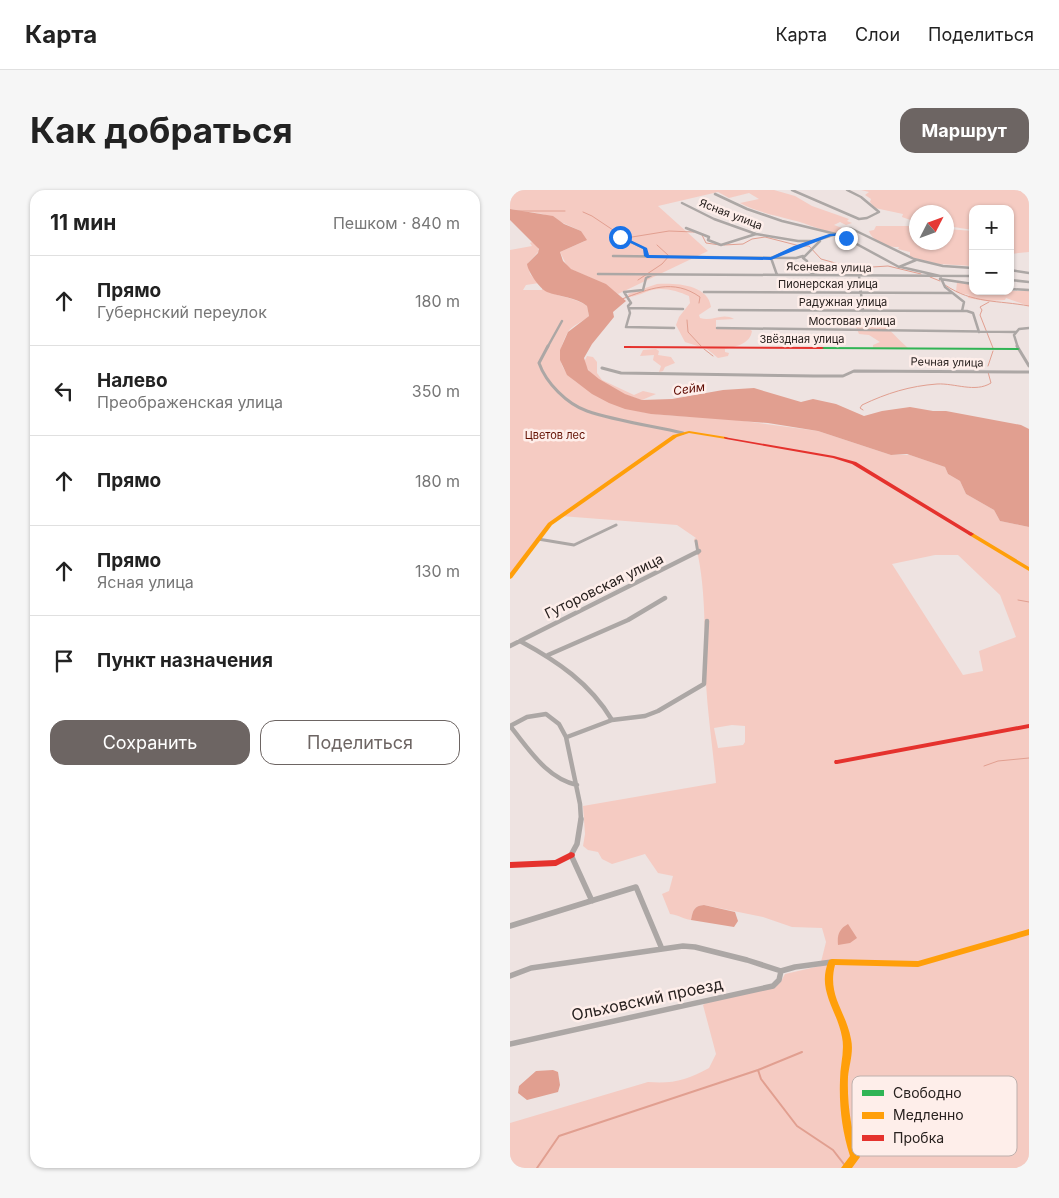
<!DOCTYPE html>
<html lang="ru">
<meta charset="utf-8">
<style>
body{margin:0;font-family:Inter,sans-serif;background:#f6f6f6;color:#222}
.controls{position:absolute;right:15px;top:15px;display:grid;overflow:hidden;border-radius:10px;box-shadow:0 1px 4px #0004}
.controls button{width:45px;height:45px;display:grid;place-items:center;padding:0;border:0;border-bottom:1px solid #e0e0e0;background:#fff;color:#222;font:25px sans-serif}
.compass{position:absolute;left:399px;top:15px;width:45px;height:45px;border-radius:50%;background:#fff;box-shadow:0 1px 4px #0004;rotate:48deg}
.stop{position:absolute;width:15px;height:15px;margin:-11px;border:4px solid #1a73e8;border-radius:50%;background:#fff}
.stop.end{background:#1a73e8;border-color:#fff;box-shadow:0 1px 5px #0008}
.list{margin:0;padding:0;list-style:none}
h2{display:flex;justify-content:space-between;align-items:center;height:65px;margin:0;padding:0 20px;font-size:21px}
h2 small{font-size:16px;font-weight:400;color:#767676}
.list li{display:grid;grid-template-columns:32px 1fr auto;gap:15px;align-items:center;box-sizing:border-box;height:90px;padding:0 20px;border-top:1px solid #e0e0e0}
.list b{display:block;font-size:19px;white-space:nowrap}
.list p{margin:0;font-size:16px;white-space:nowrap;color:#767676}
.list em{font-size:16px;font-style:normal;color:#767676}
.actions{display:flex;gap:10px;padding:15px 20px}
.actions a{flex:1;padding:11px 0;border:1px solid #6d6563;border-radius:15px;text-align:center;font-size:18px;color:#6d6563}
.actions .main{background:#6d6563;color:#fff}
.icon{flex:none;width:28px;height:28px;fill:none;stroke:currentColor;stroke-width:2;stroke-linecap:round;stroke-linejoin:round}
.map{position:relative;flex:none;width:519px;height:978px;overflow:hidden;border-radius:15px}
header{display:flex;align-items:center;gap:30px;box-sizing:border-box;height:70px;padding:0 25px;background:#fff;border-bottom:1px solid #e0e0e0}
header strong{font-size:24px}
nav{display:flex;gap:28px;margin-inline-start:auto;font-size:18px}
.intro{display:flex;align-items:center;justify-content:space-between;box-sizing:border-box;height:120px;padding:0 30px}
h1{margin:0;font-size:35px}
.button{padding:12px 22px;border-radius:15px;background:#6d6563;color:#fff;font-size:18px;font-weight:700}
main{display:flex;gap:30px;padding:0 30px}
aside{flex:1;background:#fff;border-radius:15px;box-shadow:0 1px 4px #0004}
.map>svg:first-child{display:block}
</style>
<header>
<strong>Карта</strong>
<nav><a>Карта</a><a>Слои</a><a>Поделиться</a></nav>
</header>
<div class="intro"><h1>Как добраться</h1><a class="button">Маршрут</a></div>
<main>
<aside>
<h2>11 мин<small>Пешком · 840 m</small></h2>
<ul class="list">
<li><svg class="icon" aria-label="ahead" viewBox="0 0 24 24"><path d="M12 20V5M6 11l6-6 6 6"/></svg><div><b>Прямо</b><p>Губернский переулок</p></div><em>180 m</em></li>
<li><svg class="icon" aria-label="left" viewBox="0 0 24 24"><path d="M17 20v-9H6M10 6l-5 5 5 5"/></svg><div><b>Налево</b><p>Преображенская улица</p></div><em>350 m</em></li>
<li><svg class="icon" aria-label="ahead" viewBox="0 0 24 24"><path d="M12 20V5M6 11l6-6 6 6"/></svg><div><b>Прямо</b></div><em>180 m</em></li>
<li><svg class="icon" aria-label="ahead" viewBox="0 0 24 24"><path d="M12 20V5M6 11l6-6 6 6"/></svg><div><b>Прямо</b><p>Ясная улица</p></div><em>130 m</em></li>
<li><svg class="icon" aria-label="arrive" viewBox="0 0 24 24"><path d="M6 21V4h12l-3 4 3 4H6"/></svg><div><b>Пункт назначения</b></div></li>
</ul>
<div class="actions"><a class="main">Сохранить</a><a>Поделиться</a></div>
</aside>
<div class="map">
<svg width="519" height="978" viewBox="0 0 519 978">
<rect width="100%" height="100%" fill="#eee3e1"/>
<path fill="#f5cbc2" fill-rule="evenodd" d="M0,0H264L285,6L302,16L339,29L337,31L342,33L336,35L330,32L324,35L335,39L325,44C310,40 299,34 282,30C264,25 247,22 230,13L249,9L239,3L219,8L208,2L148,16L198,61L108,104L93,93L58,78L50,62L75,51L71,41L33,24L0,19Z
M351,0H519V62L500,64V19H463V40L437,36V22H407L406,32L392,27L393,24L365,18L360,12L361,9L355,5L359,2Z
M366,36H406L407,52H437V39L463,41V76L429,74L400,67V62L388,59L389,57C379,58 362,51 359,41L364,40Z
M22,52L27,55L29,61L18,73L20,84L29,93L16,95L13,100H32V97C41,107 64,106 77,116L79,126C73,132 62,135 58,142C45,165 48,179 69,194C119,229 151,224 208,228L212,225L227,230L308,241L381,265H400L435,277L438,284L450,291L456,304L484,320L490,331L519,337V978H0V933L138,892C163,894 177,890 199,878L206,864L193,815L199,811L258,799L270,793L275,784L310,776L316,752L312,738L282,737L253,727L194,715C184,716 183,720 181,730C173,729 169,725 160,724L152,704L159,701L163,686L148,683L135,664L102,674L92,669L88,662L78,660L73,656L75,644L73,616L206,593C203,560 198,527 196,494C194,447 197,394 184,349L186,348L167,335L51,326L40,334L0,387V60L22,56L20,53ZM425,365H448L490,405L506,447L469,461L473,481L453,485L382,374ZM222,535L235,536V552L233,555L208,558L204,538Z
M447,92L463,95V101H519V116L496,108L495,110L477,111L458,108L459,105L446,102Z
M147,94C165,93 198,94 201,117L189,125L190,128C203,132 212,122 224,129L206,130V137L238,138L242,141C240,154 227,156 215,159V162L219,163L218,166L208,168L197,159L175,152L166,135L169,127L180,113L179,106C168,101 154,97 142,100C135,102 128,106 119,107L118,104Z
M361,128C377,134 386,148 398,158H363V155L370,152L359,145L349,144L346,137L352,130Z
M146,159L149,161L148,165L161,167L165,173L155,177L153,181L149,182L151,176L143,170L144,165L130,166L133,160Z
M77,166L83,167L87,172V183L92,190L124,205L133,201L146,204L132,210C111,204 83,193 74,172Z"/>
<path fill="#e19f90" d="M0,19L43,26L54,34L71,41L77,50L50,62L53,71L61,79L96,94L116,111L103,122L104,127L82,154L74,168L78,180L89,189L115,204L132,210L162,209L213,200L244,198L291,212L303,209L326,214L354,226L372,221L400,217L423,221H436L511,235L519,239V337L490,331L484,320L456,304L450,291L438,284L435,277L397,264L381,265L308,241L258,233L141,224L115,219L99,213L82,204L57,185L50,170V160L58,142L79,126L77,116C66,107 50,107 37,102C30,99 18,82 17,74L28,63L29,59L0,30Z
M194,715L225,722L228,731L224,737L181,730C183,720 184,716 194,715Z
M338,734L347,748L340,753L328,755C327,745 329,739 338,734Z
M43,880L48,882L50,895L48,902L17,910L8,903L9,896L26,881Z"/>
<g fill="none" stroke-linecap="round" stroke-linejoin="round">
<path stroke="#e19f90" stroke-width="1" d="M5,21H55
M73,22L82,26L103,40L122,47L159,41L184,42
M192,45L196,53L210,55
M214,55L233,54L242,49L255,47L290,56
M294,56H299L311,69L336,76L347,78L378,76L411,84
M420,87L430,91
M128,90L152,74L159,66L147,55
M435,95C463,114 488,110 519,116
M112,109C139,99 163,88 190,107L189,113
M479,112L470,117L472,120L470,125L483,158
M177,130L178,142L191,156
M194,159L203,166
M478,176L483,161
M353,220L350,218L352,215C377,203 400,196 427,194C445,193 465,203 481,193L478,182
M508,410L519,412
M474,576L488,571L519,568"/>
<path stroke="#e19f90" stroke-width="2" d="M292,862L248,880L251,889L287,936L323,960L337,978
M27,978L49,946L248,880"/>
<path stroke="#aca7a5" stroke-width="2.5" d="M282,0L349,29L357,28L369,22L351,7L337,0
M205,4L237,19L272,31L330,45L389,77L406,70
M172,13L204,29L246,44L288,51H304L323,45
M176,38L199,47L198,50L211,55L246,44
M330,45L340,38L404,69L433,76L463,78
M111,47L135,59L137,66
M103,66L286,68L293,66
M391,77L430,86L435,97L454,112L452,121
M500,80L519,83
M88,84L463,86
M267,85L261,68L300,52
M307,85L296,80L297,71L293,68L310,51L308,50
M349,86L353,121
M430,89L463,94
M500,90L519,92
M500,99L519,100
M114,102L121,113L118,116L120,123L116,137L164,138
M114,102L133,100L136,88L142,85
M194,102L442,103
M119,118L173,119
M209,120L457,121L463,123L469,142
M207,138L506,142
M37,158L52,131
M508,158L504,145L509,139L519,138"/>
<path stroke="#aca7a5" stroke-width="3" d="M38,156L29,173C36,193 57,214 77,221C106,231 143,236 173,243
M507,156L519,176
M92,178L111,183L304,186H333L344,181L519,182
M28,349L64,355L106,335
M186,351L188,363"/>
<path stroke="#aca7a5" stroke-width="4.5" d="M10,451C47,471 80,493 102,530L57,547
M0,456L189,361
M38,465L118,430L155,408
M102,530L135,526L148,521L194,494L197,431
M0,536L17,527L36,524L49,534L56,547L70,614L71,630
M0,536C19,559 36,588 67,595"/>
<path stroke="#aca7a5" stroke-width="5.5" d="M71,629L67,654L61,665L82,711
M0,736L126,697L152,759
M0,786L21,778L173,756L185,757L237,770L271,781L285,777L322,772
M0,854L263,796L269,790L271,781"/>
<path fill="#30b455" fill-rule="evenodd" d="M311,157L508,158L510,159L508,160L312,159L310,158Z"/>
<path fill="#ff9f0a" fill-rule="evenodd" d="M179,241L216,247L218,248L216,249L179,243L167,247L42,335L2,388L0,389V383L38,333L163,245Z
M461,342L519,377V381L459,345L458,344Z
M519,739V745L408,777L325,775C317,806 336,821 341,849C344,862 339,875 338,887C337,914 341,941 350,967L342,978H331L340,966C332,941 329,916 330,890C330,875 335,861 332,847C327,819 306,800 319,770L322,769L408,771Z"/>
<path fill="#e5322d" fill-rule="evenodd" d="M114,156L312,157L314,158L312,159L115,158H114Z
M214,247L324,266L346,272L464,344L461,346L459,345L342,274L323,268L216,249L214,248Z
M519,534V538L327,574H325L324,572L325,570H327Z
M61,662L64,663L65,665L64,667L46,676L0,678V672L45,670Z"/>
</g>
<path fill="#1a73e8" d="M330,43L337,49L329,46H321L261,70L137,68L134,66L133,59L108,47L112,46L137,58L139,65L261,67L284,56L319,44Z"/>
<g text-anchor="middle" stroke-width="5" stroke-linejoin="round" paint-order="stroke">
<g font-size="11" fill="#28211f" stroke="#feeeea">
<text transform="translate(221 24) rotate(21)" y="4">Ясная улица</text>
<text transform="translate(319 77) rotate(1)" y="4">Ясеневая улица</text>
<text x="318" y="98">Пионерская улица</text>
<text x="333" y="116">Радужная улица</text>
<text x="342" y="135">Мостовая улица</text>
<text x="292" y="153">Звёздная улица</text>
<text transform="translate(437 172) rotate(1)" y="4">Речная улица</text>
</g>
<g font-size="11" fill="#610f00" stroke="#feeeea">
<text x="45" y="249">Цветов лес</text>
</g>
<g font-size="12" font-style="italic" fill="#5d0900" stroke="#feeeea">
<text transform="translate(179 199) rotate(-8)" y="4">Сейм</text>
</g>
<g font-size="14" fill="#28211f" stroke="#feeeea">
<text transform="translate(94 396) rotate(-26)" y="5">Гуторовская улица</text>
</g>
<g font-size="16" fill="#28211f" stroke="#feeeea">
<text transform="translate(137 809) rotate(-12)" y="6">Ольховский проезд</text>
</g>
</g>
<rect x="342" y="886" width="165" height="80" rx="8" fill="#feeeea" stroke="#beb0ad" stroke-width="1"/>
<rect x="352" y="900" width="22" height="6" fill="#30b455"/>
<rect x="352" y="922" width="22" height="7" fill="#ff9f0a"/>
<rect x="352" y="945" width="22" height="6" fill="#e5322d"/>
<g font-size="14" fill="#28211f">
<text x="383" y="908">Свободно</text>
<text x="383" y="930">Медленно</text>
<text x="383" y="953">Пробка</text>
</g>
</svg>
<div class="controls">
<button>+</button>
<button>−</button>
</div>
<svg class="compass" viewBox="-18 -18 36 36"><path d="M0-13l5 13h-10z" fill="#e53935"/><path d="M0 13l5-13h-10z" fill="#767676"/></svg>
<div class="stop" style="left:110px;top:47px"></div>
<div class="stop end" style="left:336px;top:48px"></div>
</div>
</main>
